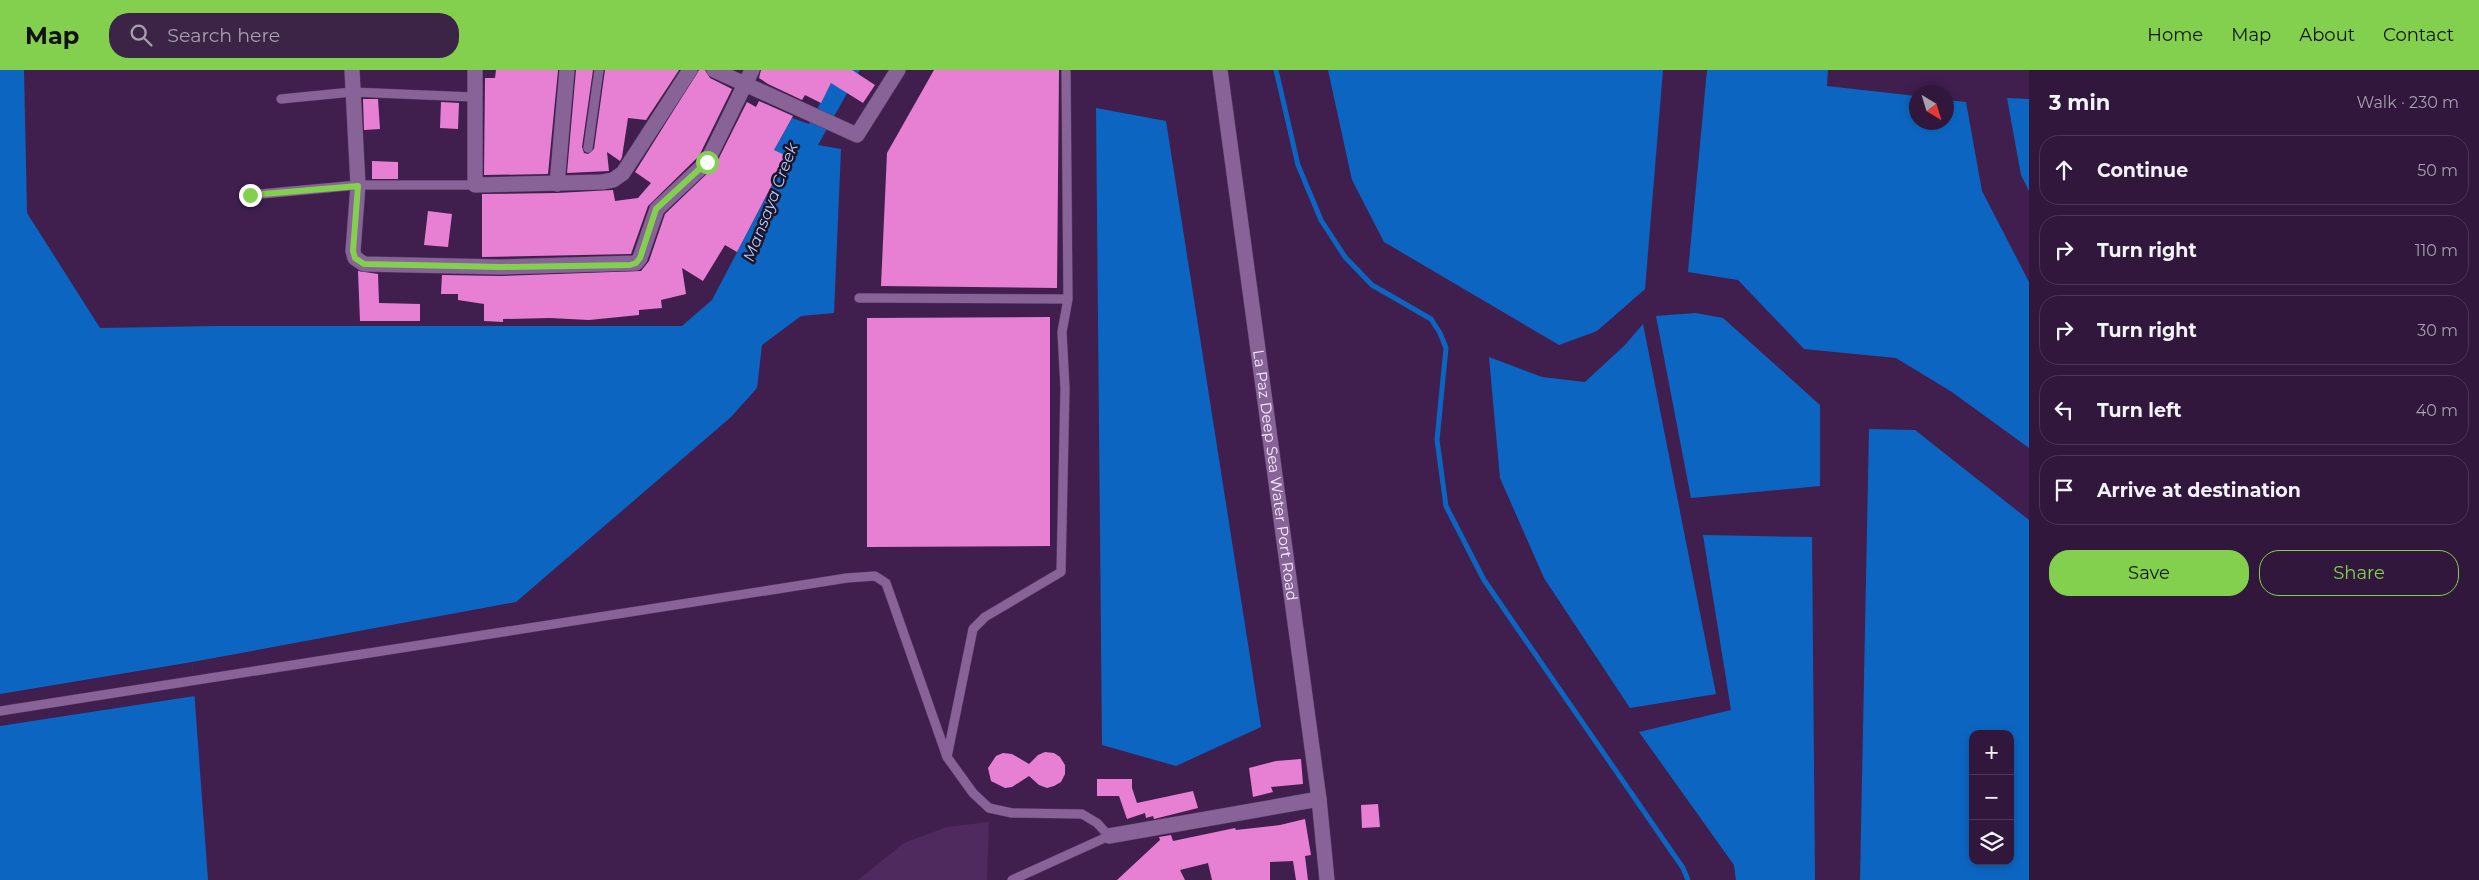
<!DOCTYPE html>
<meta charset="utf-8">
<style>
body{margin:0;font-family:Montserrat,sans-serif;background:#3c2446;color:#f1f3f6}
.controls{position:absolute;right:15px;bottom:15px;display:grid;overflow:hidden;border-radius:10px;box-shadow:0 2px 8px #0003}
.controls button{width:45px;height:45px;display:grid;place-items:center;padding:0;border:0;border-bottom:1px solid #4b3655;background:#30173b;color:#f1f3f6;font:25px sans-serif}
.compass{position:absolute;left:1909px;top:15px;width:45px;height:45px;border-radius:50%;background:#30173b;box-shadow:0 2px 8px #0003;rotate:142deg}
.stop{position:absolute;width:15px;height:15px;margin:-11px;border:4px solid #83d04e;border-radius:50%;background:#fff}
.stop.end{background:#83d04e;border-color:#fff;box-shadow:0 1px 5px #0008}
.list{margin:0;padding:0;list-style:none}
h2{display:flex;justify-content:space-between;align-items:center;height:65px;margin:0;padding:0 20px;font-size:21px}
h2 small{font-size:16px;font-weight:400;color:#a89faf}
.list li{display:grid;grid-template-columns:32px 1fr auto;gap:15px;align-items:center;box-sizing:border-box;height:70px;margin:0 10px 10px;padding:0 10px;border:1px solid #4b3655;border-radius:20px}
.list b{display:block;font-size:19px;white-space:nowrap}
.list em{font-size:16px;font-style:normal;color:#a89faf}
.actions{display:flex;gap:10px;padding:15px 20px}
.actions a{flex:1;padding:11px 0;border:1px solid #83d04e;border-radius:20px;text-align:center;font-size:18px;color:#83d04e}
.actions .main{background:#83d04e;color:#111}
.icon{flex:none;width:28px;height:28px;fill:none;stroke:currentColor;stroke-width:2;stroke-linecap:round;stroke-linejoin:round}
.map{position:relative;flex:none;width:2029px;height:810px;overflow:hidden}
header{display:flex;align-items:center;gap:30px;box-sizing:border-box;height:70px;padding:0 25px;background:#83d04e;color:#111}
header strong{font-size:24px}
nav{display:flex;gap:28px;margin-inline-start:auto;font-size:18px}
.search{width:350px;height:45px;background:#3c2446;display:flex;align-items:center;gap:12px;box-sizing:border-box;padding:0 18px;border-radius:20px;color:#a89faf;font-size:19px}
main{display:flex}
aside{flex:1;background:#30173b}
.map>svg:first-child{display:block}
</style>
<header>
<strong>Map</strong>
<div class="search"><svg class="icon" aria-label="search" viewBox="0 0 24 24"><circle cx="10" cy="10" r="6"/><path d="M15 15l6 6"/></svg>Search here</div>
<nav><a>Home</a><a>Map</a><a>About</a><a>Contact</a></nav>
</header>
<main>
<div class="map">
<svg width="2029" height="810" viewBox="0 0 2029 810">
<rect width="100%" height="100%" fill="#401f4f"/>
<path fill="#4f2a5f" d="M989,752L987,810H858L904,773L947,757Z"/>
<path fill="#0c66c1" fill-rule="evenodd" d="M0,0H24L27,143L100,258L218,256H682L712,230L787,87L774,80L792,48L809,54L838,0H860L818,75L841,79L834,243L801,246L762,275L757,318L731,347L516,532L192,592L208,810H0Z
M1328,0H1663L1645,219L1597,261L1559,275L1384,172L1352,110Z
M1707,0H1828L1827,16L1916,26V52H1946L1947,30L1966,32L1982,121L2029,212V378L1952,322L1896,288L1804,279L1738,210L1688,202Z
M2007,28L2029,29V121L2021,105Z
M1096,38L1166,51L1261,657L1176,696L1102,675Z
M1696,243L1723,248L1820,335V416L1691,428L1656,246Z
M1643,254L1716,624L1630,638L1544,508L1500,408L1489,287L1542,307L1585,312L1625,275Z
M1869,359L1915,360L2029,450V810H1860ZM1973,664H2010V791H1973Z
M1703,465L1812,467L1815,810H1736L1734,795L1639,662L1731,640Z"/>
<path fill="#401f4f" d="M192,592L195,626L0,656V624Z"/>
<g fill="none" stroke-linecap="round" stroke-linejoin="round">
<path stroke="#0c66c1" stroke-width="5" d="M1276,0L1298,95L1321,150L1345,187L1372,215L1431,249L1440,263L1446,278L1437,370L1446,436L1484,510L1683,798L1688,810"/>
</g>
<path fill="#e780d3" d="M496,0H558L548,104L484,105L485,8H495Z
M576,0H593L582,77L584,83L588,84L594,79L605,0H679L646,50L628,48L622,87L620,91L607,82L609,101L567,103Z
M699,0H705L710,8L732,19L699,86L648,136L631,184L482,187V124L557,123L613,120L615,131L638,128L651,113L635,102Z
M761,0H852L875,15L863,33L831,13L821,33L805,25L802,30L768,14L759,8Z
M934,0H1059L1057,218L881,216L887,83Z
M363,29H378L380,59L364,60Z
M759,31L793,46L774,80L787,86L737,182L725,175L703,211L682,198L686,224L661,230L662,238L639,240V245L589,250L550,248L503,249V252L484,251V234L458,230V224H441L442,205L501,206L641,201L649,191L665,144L715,96L747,32L756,37Z
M441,32L459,33L458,59L440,58Z
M372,91L398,92V109H372Z
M428,141L452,144L448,177L424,175Z
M358,201L378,204L379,233L420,234V251H360Z
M1050,247V476L867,477V248Z
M1045,682L1054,683L1060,687L1065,695V704L1061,712L1054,716L1047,718L1039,715L1029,706L1012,717L1005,718L991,711L988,698L996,686L1003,683L1012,684L1029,694L1038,685Z
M1301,689L1303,714L1271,717L1273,722L1253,727L1249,698L1276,691Z
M1097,709H1132V718L1137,733L1193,721L1198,738L1154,749L1153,746L1146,748L1145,743L1127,749L1119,726H1097Z
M1378,734L1380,757L1362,758L1361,735Z
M1305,749L1311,785L1305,786L1308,810H1296L1293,791L1270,792V810H1212L1208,793L1180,800L1185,810H1117L1160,770L1159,767L1171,765L1173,771L1235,758L1236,760L1280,755Z"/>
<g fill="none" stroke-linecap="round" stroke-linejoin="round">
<g stroke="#583c64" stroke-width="10">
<path id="lane" d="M281,29L352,22L473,27
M588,78L599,0
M250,125L358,115H475
M859,228L1068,229
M0,641L847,508L875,506L886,513L947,687L973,723L989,738L1012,743L1082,744L1097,753L1109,766L1012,810
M947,687L973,559L985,547L1061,502L1065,318L1062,262L1068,229L1066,0"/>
</g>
<g stroke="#583c64" stroke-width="16">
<path id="street" d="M352,0L358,115L353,181L355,188L364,194L501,197L636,193L640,188L657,139L707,92L752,0
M475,0V115L602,112L613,110L623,103L690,0
M714,0L857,65L898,0
M557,114L567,0
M1109,766L1319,729"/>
</g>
<g stroke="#583c64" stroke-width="16">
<g id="secondary">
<path id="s1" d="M1220,0L1319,729L1327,810"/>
</g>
</g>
<use href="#lane" stroke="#876398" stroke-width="9"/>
<use href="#street" stroke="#876398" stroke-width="15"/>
<use href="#secondary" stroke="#876398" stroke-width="15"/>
</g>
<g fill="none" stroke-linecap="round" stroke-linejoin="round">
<path stroke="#83d04e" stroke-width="6" d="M250,125L358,116L353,181L355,188L364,194L501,197L630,195L636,193L640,188L656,139L707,92"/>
</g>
<g text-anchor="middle" stroke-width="5" stroke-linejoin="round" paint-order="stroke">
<g font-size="15" fill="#f8ecfe" stroke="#1f1126">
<text dy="5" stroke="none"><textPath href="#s1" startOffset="409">La Paz Deep Sea Water Port Road</textPath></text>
</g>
<g font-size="16" font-style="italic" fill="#aacffd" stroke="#1f1126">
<text transform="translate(770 132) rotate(-69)" y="6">Mansaya Creek</text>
</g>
</g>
</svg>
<div class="controls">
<button>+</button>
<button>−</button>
<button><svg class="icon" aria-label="layers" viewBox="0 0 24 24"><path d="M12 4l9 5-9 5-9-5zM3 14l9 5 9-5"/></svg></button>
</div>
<svg class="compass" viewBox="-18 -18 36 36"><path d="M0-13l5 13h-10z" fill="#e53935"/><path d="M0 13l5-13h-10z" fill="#a89faf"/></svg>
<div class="stop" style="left:707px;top:92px"></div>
<div class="stop end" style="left:250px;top:125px"></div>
</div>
<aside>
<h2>3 min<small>Walk · 230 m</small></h2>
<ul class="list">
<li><svg class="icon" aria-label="ahead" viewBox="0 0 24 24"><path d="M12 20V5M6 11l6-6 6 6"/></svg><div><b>Continue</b></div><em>50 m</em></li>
<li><svg class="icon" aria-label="right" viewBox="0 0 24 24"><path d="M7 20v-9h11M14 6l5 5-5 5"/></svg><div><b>Turn right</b></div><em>110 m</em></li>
<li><svg class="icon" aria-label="right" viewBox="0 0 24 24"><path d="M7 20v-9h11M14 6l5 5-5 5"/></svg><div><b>Turn right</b></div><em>30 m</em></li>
<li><svg class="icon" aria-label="left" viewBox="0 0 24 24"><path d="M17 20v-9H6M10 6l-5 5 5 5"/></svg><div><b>Turn left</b></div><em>40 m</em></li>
<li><svg class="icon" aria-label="arrive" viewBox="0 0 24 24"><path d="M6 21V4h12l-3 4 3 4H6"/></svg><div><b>Arrive at destination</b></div></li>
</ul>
<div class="actions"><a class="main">Save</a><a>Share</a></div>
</aside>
</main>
